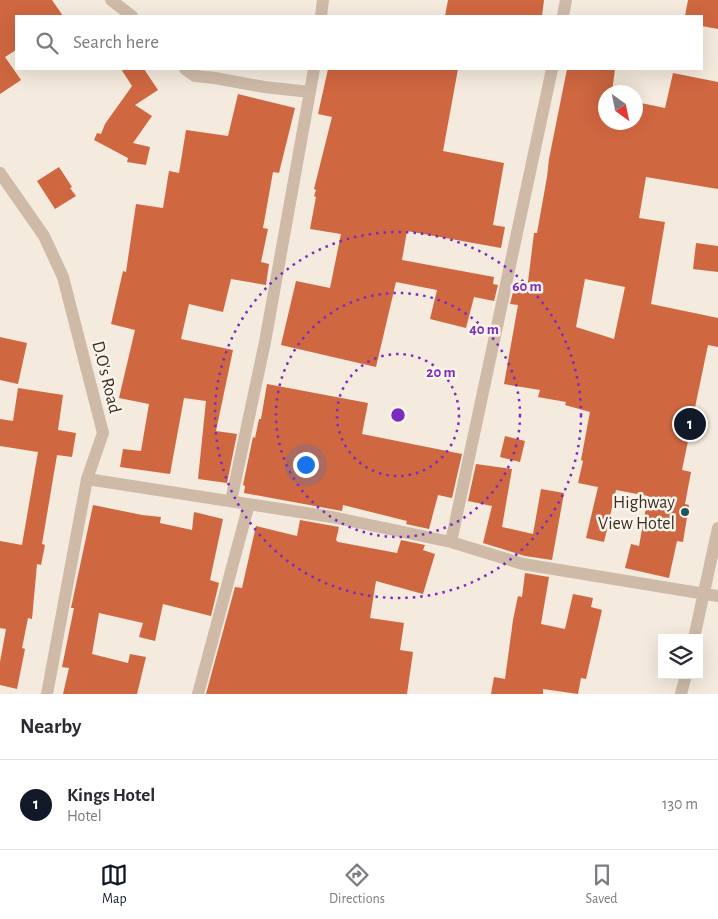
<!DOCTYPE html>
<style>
body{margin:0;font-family:"Alegreya Sans",sans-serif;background:#f7f7f7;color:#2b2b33}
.controls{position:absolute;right:15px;bottom:15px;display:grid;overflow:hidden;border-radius:0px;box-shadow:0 5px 20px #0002}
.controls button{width:45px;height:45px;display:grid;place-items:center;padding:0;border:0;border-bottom:1px solid #e1e1e2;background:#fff;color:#2b2b33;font:25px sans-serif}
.compass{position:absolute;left:598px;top:85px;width:45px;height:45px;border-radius:50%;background:#fff;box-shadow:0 5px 20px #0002;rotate:147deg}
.you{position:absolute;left:305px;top:464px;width:18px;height:18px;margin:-12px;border:4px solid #fff;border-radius:50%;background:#1a73e8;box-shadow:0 0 0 8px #1a73e833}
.badge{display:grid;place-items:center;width:32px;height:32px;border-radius:50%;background:#111827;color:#fff;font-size:16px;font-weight:700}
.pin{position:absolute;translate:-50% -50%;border:2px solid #fff;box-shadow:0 1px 5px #0006}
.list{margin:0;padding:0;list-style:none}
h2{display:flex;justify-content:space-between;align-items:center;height:65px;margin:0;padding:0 20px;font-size:21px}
h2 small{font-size:16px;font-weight:400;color:#7c7c81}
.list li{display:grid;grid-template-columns:32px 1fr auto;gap:15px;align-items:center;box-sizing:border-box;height:90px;padding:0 20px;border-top:1px solid #e1e1e2}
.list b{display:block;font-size:19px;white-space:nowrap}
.list p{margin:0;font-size:16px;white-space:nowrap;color:#7c7c81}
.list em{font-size:16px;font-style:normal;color:#7c7c81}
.icon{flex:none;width:28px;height:28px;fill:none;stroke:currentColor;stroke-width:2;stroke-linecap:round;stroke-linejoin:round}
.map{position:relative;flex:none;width:718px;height:694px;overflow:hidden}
.search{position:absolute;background:#fff;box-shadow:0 5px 20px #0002;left:15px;right:15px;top:15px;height:55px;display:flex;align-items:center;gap:12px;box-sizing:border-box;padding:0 18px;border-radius:0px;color:#7c7c81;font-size:19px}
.sheet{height:155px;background:#fff}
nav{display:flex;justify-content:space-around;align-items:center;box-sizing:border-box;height:70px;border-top:1px solid #e1e1e2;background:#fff;font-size:14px;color:#7c7c81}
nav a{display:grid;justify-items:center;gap:2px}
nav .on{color:#111827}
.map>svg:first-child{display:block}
</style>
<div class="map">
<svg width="718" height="694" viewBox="0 0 718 694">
<rect width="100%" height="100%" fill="#f4eadd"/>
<path fill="#cf6740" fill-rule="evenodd" d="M0,0H52L63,16H16V50L5,57L21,80L0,94Z
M448,0H544L542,16H445Z
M688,0H718V29L702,26V16H685Z
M121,69H144L158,90L135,105L152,116L133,143L150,147L146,165L127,162L128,158L94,140L97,133L101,134L105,124L132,86Z
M328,69H458L443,151L504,163L493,225L505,227L501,248L407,231L402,260L494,277L493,284L498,285L494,301L474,297L466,328L430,319L437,290L396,282L376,367L281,345L296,281L330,288L341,234L310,229L316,197L314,196L316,190L314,189L332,117L318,114Z
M567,69H615L612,92H606V122H636V102L665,108L673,73L718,82V189L646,177L639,218L665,222L651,304L718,318V347L708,345L682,470L691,472L685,504L689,505L683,542L677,541L669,578L625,568L631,544L639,546L648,496L616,490L604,542L586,538L598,487L578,483L583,461L581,460L590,412L565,405L566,402L538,397L540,390L504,384L518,305L510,304L514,288L527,290L534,233H537L547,177L549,159ZM585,279L625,287L614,339L576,327Z
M238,94L295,108L279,173L273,172L263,228L268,229L261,262L269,264L266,285L231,279L223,312L189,304L181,339L233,350L216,431L237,434L227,483L198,479L206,401L184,398L170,474L120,467L123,449L141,451L149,404L119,398L135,330L111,324L123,271L126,272L136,204L163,208L169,171L179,173L186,130L228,136Z
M59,167L72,187L70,188L76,196L55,209L37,181Z
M696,243L718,246V272L693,269Z
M0,337L27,343L18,384L0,380Z
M267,384L368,403L362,434L462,454L452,498L438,495L429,529L406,524L407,521L343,505L342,511L244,493L245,486L243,485L253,437L255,438L259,419H261Z
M18,388L63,395L58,430L76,433L72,457L57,455L42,544L45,545L41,565L37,564L32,619L28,618L22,648L25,649L17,689L0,685V662L6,629L0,628V541L22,545L38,452L0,446V419L13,421Z
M505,436L525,441L520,462L500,457Z
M476,464L512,469L502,527L533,534L541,489L564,493L552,560L525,556L483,543L492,506L468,501Z
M93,505L142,515L161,517L160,523L192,530L194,512L223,519L210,580L219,583L211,616L163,604L155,641L139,637L143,623L99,613L92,654L128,663L130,654L146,657L137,694H63L69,668L62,667L74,608H71Z
M300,520L339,527L336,540L338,542L397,553L401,540L425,545L423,550L435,554L423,594L376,581L370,618L404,623L400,650L413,652L407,694H206L235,587L242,588L256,526L297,536Z
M525,573L549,577L541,624L565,629L573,594L593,598L591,607L602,610L586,679L581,678L578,694L543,689V694H491L494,677L505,679L513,620L518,596L522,597Z"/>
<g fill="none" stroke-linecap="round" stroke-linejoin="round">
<path stroke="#cebaa7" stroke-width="12" d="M111,0L132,16
M321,16L323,0
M563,16L566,0
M185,69L195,76L215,78L264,87L310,92
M0,173L44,236L63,277L103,433L87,479L47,694
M87,479L332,517L451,542L523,564L718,596
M231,501L265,342L314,69
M451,542L552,69
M694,638L718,528
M198,694L249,504
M681,694L686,675"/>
</g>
<g fill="none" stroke="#7b2cbf" stroke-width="2.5" stroke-dasharray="2.5 5">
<circle cx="398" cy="415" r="61"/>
<circle cx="398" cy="415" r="122"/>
<circle cx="398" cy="415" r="183"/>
</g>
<circle fill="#1a585f" stroke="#fbf4ea" stroke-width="2" cx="685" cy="512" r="5"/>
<g text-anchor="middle" stroke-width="5" stroke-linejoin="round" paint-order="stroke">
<g font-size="18" fill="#3a2e28" stroke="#fbf4ea">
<text transform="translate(107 377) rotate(76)" y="6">D.O's Road</text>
</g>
<g font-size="18" fill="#3a2e28" stroke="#fbf4ea" text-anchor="end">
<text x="675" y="508">Highway<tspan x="675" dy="21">View Hotel</tspan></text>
</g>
</g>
<circle cx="398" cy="415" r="8" fill="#7b2cbf" stroke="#fbf4ea" stroke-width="2.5"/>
<g font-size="15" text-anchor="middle" font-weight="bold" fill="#7b2cbf" stroke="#fbf4ea" stroke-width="5" stroke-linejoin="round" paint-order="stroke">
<text x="527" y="291">60 m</text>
<text x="484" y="334">40 m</text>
<text x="441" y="377">20 m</text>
</g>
</svg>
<div class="controls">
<button><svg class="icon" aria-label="layers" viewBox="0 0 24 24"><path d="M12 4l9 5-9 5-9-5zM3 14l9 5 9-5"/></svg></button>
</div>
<svg class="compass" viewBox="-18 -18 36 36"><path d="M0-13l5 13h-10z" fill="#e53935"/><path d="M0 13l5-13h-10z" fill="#7c7c81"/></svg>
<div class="you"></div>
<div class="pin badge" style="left:690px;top:424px">1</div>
<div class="search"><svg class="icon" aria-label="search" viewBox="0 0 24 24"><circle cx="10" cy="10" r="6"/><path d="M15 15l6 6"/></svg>Search here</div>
</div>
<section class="sheet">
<h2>Nearby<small></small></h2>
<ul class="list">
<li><span class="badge">1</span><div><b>Kings Hotel</b><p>Hotel</p></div><em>130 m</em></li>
</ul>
</section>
<nav>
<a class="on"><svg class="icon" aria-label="map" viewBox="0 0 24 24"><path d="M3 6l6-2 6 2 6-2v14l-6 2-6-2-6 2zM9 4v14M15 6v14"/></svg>Map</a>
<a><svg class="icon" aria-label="directions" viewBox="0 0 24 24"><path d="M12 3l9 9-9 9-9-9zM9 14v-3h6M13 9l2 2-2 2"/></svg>Directions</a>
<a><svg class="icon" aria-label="saved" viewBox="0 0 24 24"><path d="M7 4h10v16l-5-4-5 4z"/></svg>Saved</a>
</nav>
